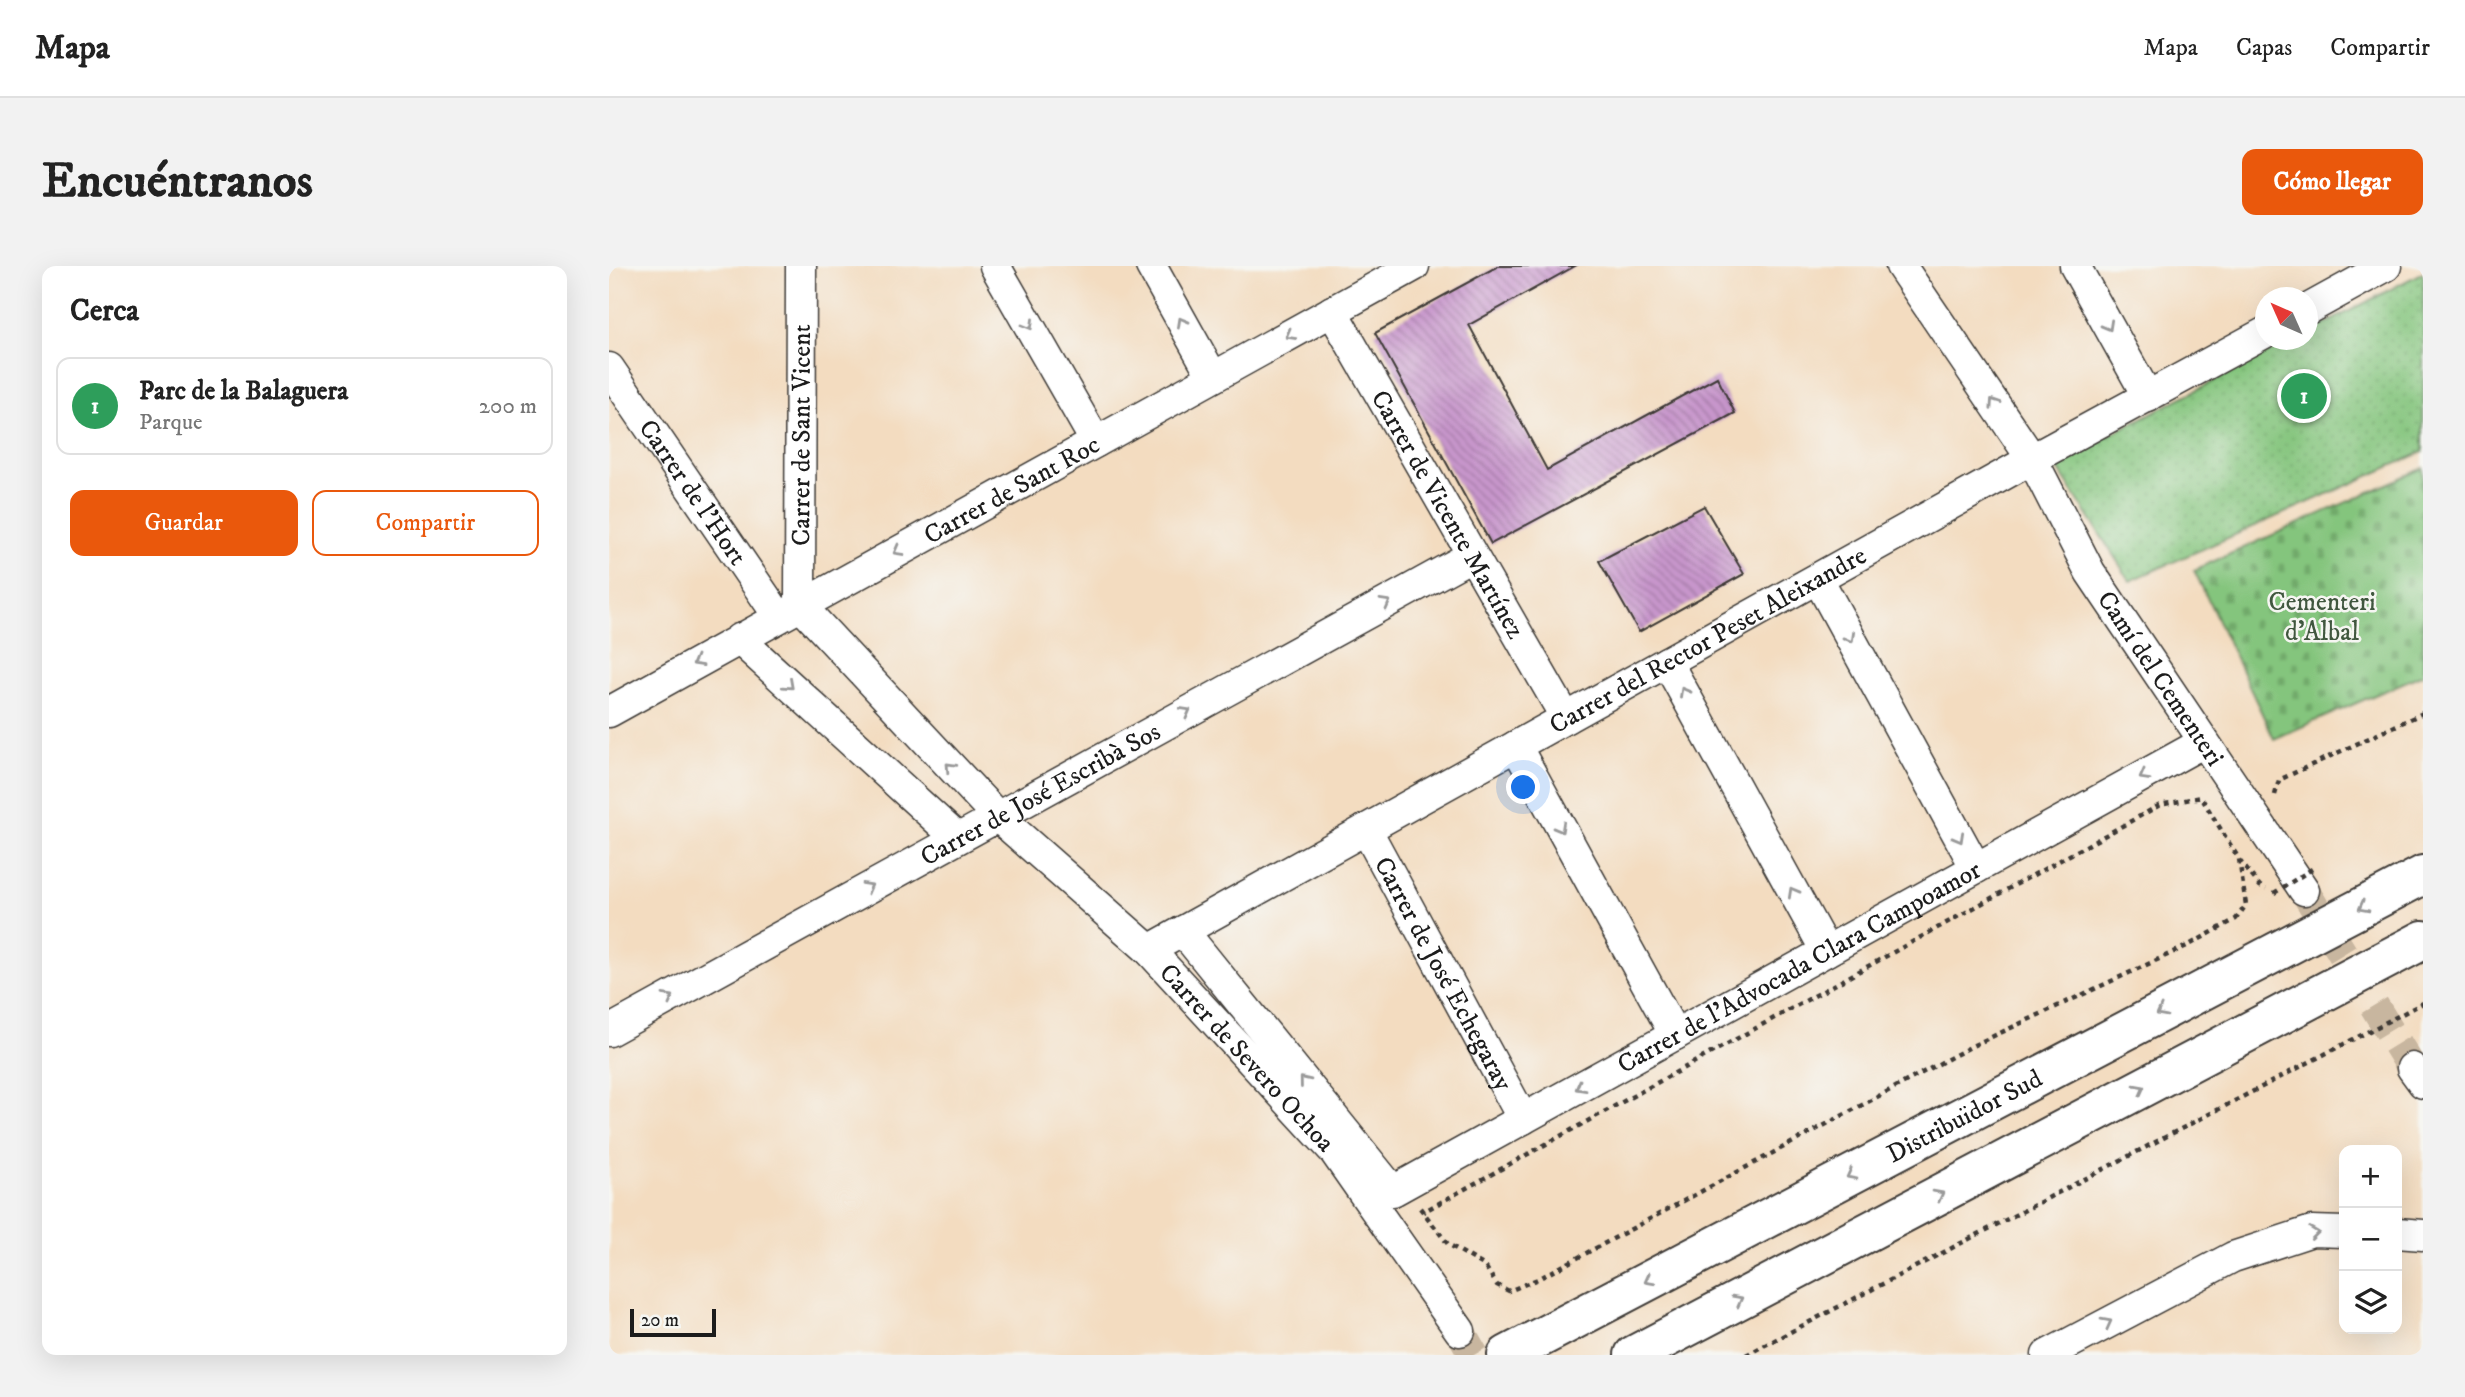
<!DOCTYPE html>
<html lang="es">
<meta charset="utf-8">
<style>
body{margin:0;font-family:"IM FELL DW Pica",serif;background:#f2f2f2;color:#222}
.controls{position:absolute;right:21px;bottom:21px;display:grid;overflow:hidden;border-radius:14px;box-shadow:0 7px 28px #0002}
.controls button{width:63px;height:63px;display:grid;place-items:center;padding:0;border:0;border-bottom:2px solid #e0e0e0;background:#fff;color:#222;font:35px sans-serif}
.compass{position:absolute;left:1646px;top:21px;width:63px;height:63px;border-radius:50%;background:#fff;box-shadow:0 7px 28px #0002;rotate:315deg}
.scale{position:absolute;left:21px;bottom:18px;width:86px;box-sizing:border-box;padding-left:7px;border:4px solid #1c1c1c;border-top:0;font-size:19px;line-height:24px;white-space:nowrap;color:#1c1c1c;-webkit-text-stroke:5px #f6f6f2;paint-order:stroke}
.you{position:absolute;left:915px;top:522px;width:24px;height:24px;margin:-18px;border:5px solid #fff;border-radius:50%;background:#1a73e8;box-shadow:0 0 0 10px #1a73e833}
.badge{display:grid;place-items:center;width:46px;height:46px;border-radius:50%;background:#ea580c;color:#fff;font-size:23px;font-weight:700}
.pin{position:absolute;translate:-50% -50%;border:4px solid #fff;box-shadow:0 2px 7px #0006}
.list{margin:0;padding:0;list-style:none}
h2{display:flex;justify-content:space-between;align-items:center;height:91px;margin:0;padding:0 28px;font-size:30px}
h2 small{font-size:23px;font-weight:400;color:#767676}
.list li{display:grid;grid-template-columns:46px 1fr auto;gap:21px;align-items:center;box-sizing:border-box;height:98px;margin:0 14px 14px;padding:0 14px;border:2px solid #e0e0e0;border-radius:14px}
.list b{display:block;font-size:26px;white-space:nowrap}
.list p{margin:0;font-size:23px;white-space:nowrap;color:#767676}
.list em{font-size:23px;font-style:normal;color:#767676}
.actions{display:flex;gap:14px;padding:21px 28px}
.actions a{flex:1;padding:16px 0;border:2px solid #ea580c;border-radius:14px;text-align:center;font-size:24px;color:#ea580c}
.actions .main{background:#ea580c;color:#fff}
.icon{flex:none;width:38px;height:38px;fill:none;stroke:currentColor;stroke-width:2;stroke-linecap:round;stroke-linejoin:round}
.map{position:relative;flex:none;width:1814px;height:1089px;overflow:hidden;border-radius:14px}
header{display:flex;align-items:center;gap:42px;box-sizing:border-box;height:98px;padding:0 35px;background:#fff;border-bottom:2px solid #e0e0e0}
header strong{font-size:33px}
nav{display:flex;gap:38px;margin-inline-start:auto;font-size:24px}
.intro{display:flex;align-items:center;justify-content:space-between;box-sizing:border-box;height:168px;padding:0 42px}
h1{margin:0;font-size:49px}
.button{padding:18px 32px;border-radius:14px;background:#ea580c;color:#fff;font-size:24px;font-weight:700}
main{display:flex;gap:42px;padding:0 42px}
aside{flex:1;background:#fff;border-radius:14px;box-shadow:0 7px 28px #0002}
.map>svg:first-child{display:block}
</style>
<header>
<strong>Mapa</strong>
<nav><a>Mapa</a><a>Capas</a><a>Compartir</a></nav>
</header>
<div class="intro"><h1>Encuéntranos</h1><a class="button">Cómo llegar</a></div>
<main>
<aside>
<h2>Cerca<small></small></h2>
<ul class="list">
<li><span class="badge" style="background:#2e9e5b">1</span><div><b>Parc de la Balaguera</b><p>Parque</p></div><em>200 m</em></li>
</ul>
<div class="actions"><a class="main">Guardar</a><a>Compartir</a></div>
</aside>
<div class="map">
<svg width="1814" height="1089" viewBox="0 0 1814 1089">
<defs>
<pattern id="cemetery-stones" width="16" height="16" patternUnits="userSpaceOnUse" patternTransform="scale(1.75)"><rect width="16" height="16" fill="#84c57d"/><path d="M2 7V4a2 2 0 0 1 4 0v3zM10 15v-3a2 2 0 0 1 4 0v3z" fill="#71a96b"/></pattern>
<pattern id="park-dots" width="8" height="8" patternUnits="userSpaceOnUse" patternTransform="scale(1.75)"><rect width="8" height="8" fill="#84c57d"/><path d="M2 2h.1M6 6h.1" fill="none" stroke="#71a96b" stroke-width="1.8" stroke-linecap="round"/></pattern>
<pattern id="building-back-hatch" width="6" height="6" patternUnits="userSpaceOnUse" patternTransform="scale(1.75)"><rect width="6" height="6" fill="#c896cc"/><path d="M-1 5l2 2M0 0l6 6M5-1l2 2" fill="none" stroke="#a27aa5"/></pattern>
</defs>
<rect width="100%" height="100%" fill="#f6f6f2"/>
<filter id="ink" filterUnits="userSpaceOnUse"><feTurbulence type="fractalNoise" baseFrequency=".0143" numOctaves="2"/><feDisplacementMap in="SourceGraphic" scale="14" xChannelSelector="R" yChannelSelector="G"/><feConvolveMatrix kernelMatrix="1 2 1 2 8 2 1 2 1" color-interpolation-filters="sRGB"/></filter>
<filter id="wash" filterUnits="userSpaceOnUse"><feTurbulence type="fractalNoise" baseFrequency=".00686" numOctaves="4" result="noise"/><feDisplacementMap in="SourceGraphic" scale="28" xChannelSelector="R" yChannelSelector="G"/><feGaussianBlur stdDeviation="1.57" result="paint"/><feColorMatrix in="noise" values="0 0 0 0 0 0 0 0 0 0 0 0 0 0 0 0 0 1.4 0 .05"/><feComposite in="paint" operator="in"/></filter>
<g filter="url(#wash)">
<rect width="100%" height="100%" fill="#f3dcc0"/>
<path fill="url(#cemetery-stones)" stroke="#50704c" stroke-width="2" d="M1814,202V408L1665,473L1585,304Z"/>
<path fill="url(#park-dots)" stroke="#50704c" stroke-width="2" d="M1814,6V186L1521,315L1445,197L1685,74H1699V67Z"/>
<g id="blocks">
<path fill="url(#building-back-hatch)" d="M889,0H966L860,59L938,204L1108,111L1126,147L882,278L766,67Z
M1095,240L1135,308L1030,366L990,295Z"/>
</g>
</g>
<g filter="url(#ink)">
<use href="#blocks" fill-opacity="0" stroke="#3c3935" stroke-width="2"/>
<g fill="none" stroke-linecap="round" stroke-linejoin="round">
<path stroke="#c8b69f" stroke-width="30" stroke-dasharray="30 15" stroke-linecap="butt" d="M1695,624L1803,802
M851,1065L865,1089"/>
<g stroke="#3c3935" stroke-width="33">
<g id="street">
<path d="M386,0L487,176"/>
<path d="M542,0L604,111"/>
<path id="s1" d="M1292,0L1423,193L1481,306L1695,624"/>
<path d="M1466,0L1539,131"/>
<path d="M1699,43L1777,0"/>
<path id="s2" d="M723,45L957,452"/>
<path id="s3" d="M0,102L170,351"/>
<path d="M1209,313L1367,602"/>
<path id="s4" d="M191,339L388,550L540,684L725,885L851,1065"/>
<path id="s5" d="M191,339L192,0"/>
<path d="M130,373L348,572"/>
<path d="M1058,396L1217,685"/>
<path id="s6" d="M0,446L805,0"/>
<path d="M907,480L1066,769"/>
<path id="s7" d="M757,563L914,853"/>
<path id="s8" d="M574,665L784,925L1595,476"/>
<path id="s9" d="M540,684L1423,193L1657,66"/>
<path id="s10" d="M0,765L862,290"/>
<path d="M1803,802L1814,817"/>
<path d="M1788,967L1814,969"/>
<path d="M1438,1089L1624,991L1703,965L1735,966"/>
</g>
</g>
<g stroke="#3c3935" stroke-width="42">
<g id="highway">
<path id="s11" d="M898,1089L1814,609"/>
<path d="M1025,1089L1814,674"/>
</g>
</g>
<path stroke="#3c3935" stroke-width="4.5" stroke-dasharray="5 5" stroke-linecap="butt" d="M1666,529L1670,514L1814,447
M1630,594L1651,620L1657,623
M811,942L839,978L876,1000L888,1019L900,1025L931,1012L1363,780L1580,679L1627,653L1637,639L1630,593L1592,531L1551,539L814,946
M1137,1089L1814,737"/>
<use href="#street" stroke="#fff" stroke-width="30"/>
<use href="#highway" stroke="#fff" stroke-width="38"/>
<path stroke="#3c3935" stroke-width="4.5" stroke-dasharray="5 5" stroke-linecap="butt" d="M1665,627L1703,603"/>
</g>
<defs><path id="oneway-chevron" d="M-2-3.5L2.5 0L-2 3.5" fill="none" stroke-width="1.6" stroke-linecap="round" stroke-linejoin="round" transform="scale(1.75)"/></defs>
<g stroke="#999">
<use href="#oneway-chevron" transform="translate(573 56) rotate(-119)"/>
<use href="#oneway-chevron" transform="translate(420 59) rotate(60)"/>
<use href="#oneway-chevron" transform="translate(1499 60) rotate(61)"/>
<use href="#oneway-chevron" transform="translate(681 69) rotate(151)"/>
<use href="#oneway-chevron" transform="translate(1385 137) rotate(-124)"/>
<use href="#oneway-chevron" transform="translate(289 285) rotate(151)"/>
<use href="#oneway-chevron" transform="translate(777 337) rotate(-29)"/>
<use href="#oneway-chevron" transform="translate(1241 372) rotate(61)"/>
<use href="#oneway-chevron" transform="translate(88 396) rotate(151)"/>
<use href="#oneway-chevron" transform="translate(180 419) rotate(42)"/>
<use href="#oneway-chevron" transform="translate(1075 426) rotate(-119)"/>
<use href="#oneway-chevron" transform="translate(577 446) rotate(-29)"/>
<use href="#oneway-chevron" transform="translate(341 501) rotate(-133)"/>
<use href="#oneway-chevron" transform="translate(1535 510) rotate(151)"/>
<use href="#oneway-chevron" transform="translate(951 562) rotate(61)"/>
<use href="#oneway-chevron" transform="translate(1350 572) rotate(61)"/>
<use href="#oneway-chevron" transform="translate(259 621) rotate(-29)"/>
<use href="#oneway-chevron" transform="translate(1184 626) rotate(-119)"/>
<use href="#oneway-chevron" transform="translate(1754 641) rotate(152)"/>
<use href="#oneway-chevron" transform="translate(60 732) rotate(-29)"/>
<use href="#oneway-chevron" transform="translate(1552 746) rotate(152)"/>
<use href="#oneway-chevron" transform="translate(695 815) rotate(-129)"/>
<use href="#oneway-chevron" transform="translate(971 821) rotate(151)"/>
<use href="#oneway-chevron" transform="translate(1531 823) rotate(-28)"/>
<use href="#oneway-chevron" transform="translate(1242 909) rotate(152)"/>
<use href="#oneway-chevron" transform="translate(1330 929) rotate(-28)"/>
<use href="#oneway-chevron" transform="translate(1705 967) rotate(-7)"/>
<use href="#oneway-chevron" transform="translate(1040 1014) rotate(152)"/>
<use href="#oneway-chevron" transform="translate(1129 1034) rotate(-28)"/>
<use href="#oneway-chevron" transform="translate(1498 1057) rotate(-28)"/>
</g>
</g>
<g text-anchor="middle" stroke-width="5" stroke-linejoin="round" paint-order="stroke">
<g font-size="26" fill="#1c1c1c" stroke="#f6f6f2">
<text dy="9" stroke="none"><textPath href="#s5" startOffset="170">Carrer de Sant Vicent</textPath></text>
<text dy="9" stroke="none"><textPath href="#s6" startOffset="460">Carrer de Sant Roc</textPath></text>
<text dy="9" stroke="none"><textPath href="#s3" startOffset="150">Carrer de l'Hort</textPath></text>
<text dy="9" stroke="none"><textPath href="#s2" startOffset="234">Carrer de Vicente Martínez</textPath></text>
<text dy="9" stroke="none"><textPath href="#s9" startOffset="639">Carrer del Rector Peset Aleixandre</textPath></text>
<text dy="9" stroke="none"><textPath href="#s1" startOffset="488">Camí del Cementeri</textPath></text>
<text dy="9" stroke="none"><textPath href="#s10" startOffset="492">Carrer de José Escribà Sos</textPath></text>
<text dy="9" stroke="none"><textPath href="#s8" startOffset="798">Carrer de l'Advocada Clara Campoamor</textPath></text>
<text dy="9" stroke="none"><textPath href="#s7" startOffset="164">Carrer de José Echegaray</textPath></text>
<text dy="9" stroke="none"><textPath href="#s4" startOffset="637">Carrer de Severo Ochoa</textPath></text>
<text dy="9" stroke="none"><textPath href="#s11" startOffset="516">Distribuïdor Sud</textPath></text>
</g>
<g font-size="26" fill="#40573e" stroke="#f6f6f2">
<text x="1713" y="344">Cementeri<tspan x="1713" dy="30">d'Albal</tspan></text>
</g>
</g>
</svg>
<div class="controls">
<button>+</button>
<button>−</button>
<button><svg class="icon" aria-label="layers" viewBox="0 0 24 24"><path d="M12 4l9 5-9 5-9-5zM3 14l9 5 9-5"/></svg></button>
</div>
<svg class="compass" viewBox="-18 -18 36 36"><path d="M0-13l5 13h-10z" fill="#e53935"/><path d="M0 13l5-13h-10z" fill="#767676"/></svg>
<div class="scale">20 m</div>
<div class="you"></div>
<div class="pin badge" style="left:1695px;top:130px;background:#2e9e5b">1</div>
</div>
</main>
